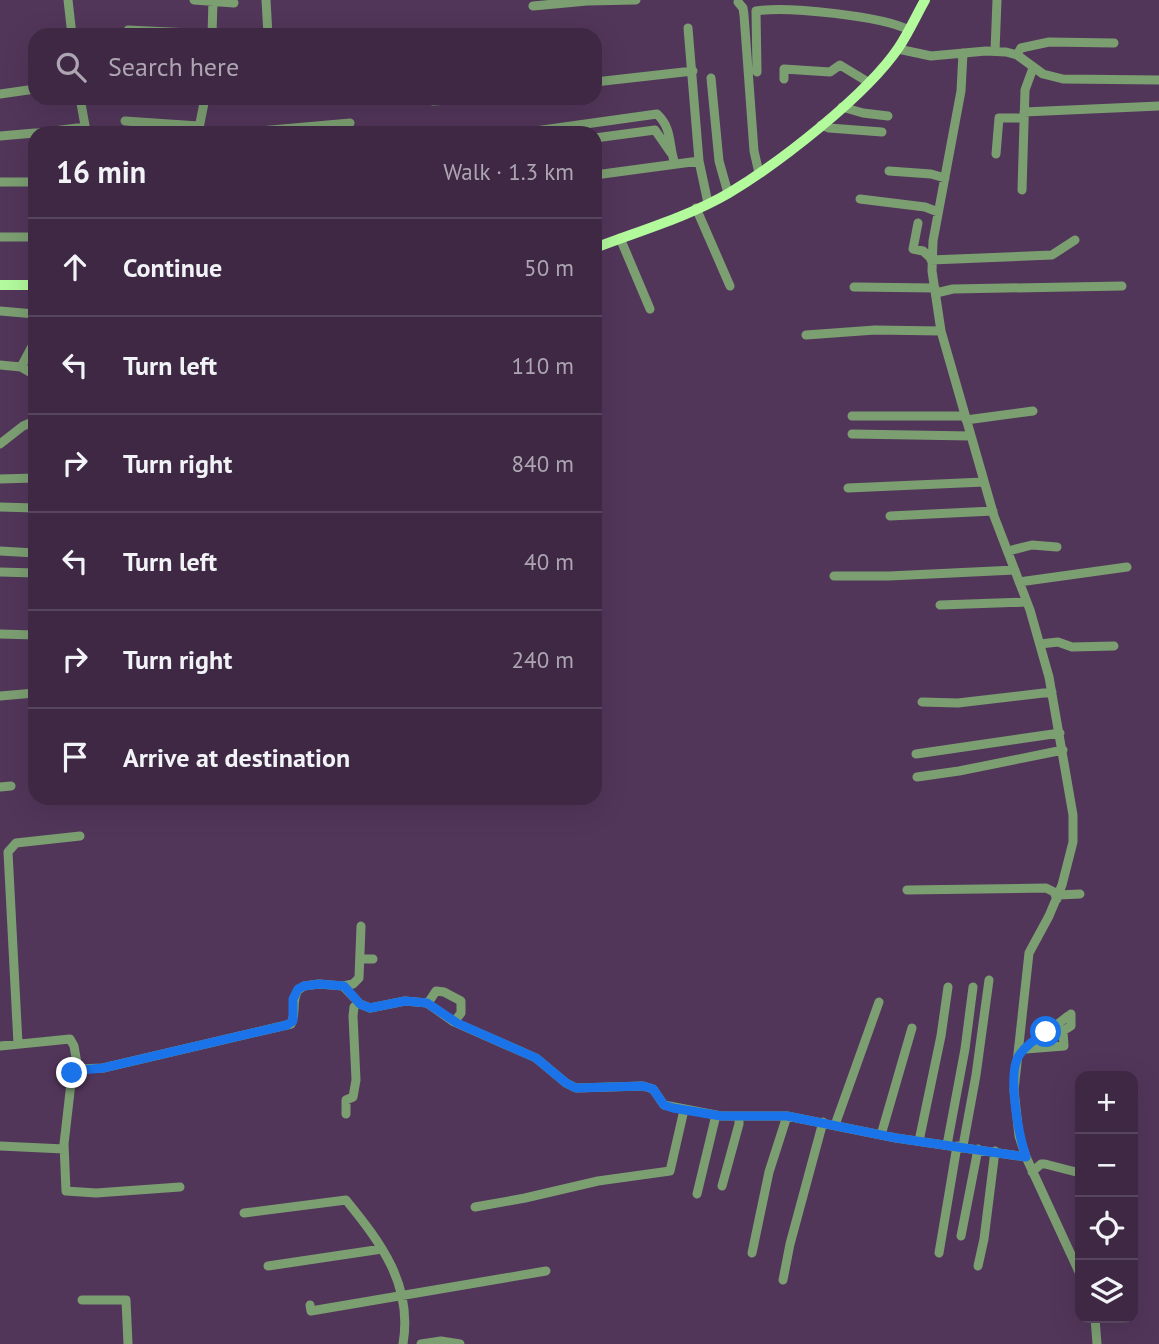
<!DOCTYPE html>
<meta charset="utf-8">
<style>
body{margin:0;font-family:"PT Sans",sans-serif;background:#45304b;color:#f1f3f6}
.controls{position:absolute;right:21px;bottom:21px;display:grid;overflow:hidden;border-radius:14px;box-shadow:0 7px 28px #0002}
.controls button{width:63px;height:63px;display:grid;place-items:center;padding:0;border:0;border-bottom:2px solid #57445d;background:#3e2844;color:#f1f3f6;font:35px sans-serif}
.stop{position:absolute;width:21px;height:21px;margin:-16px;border:5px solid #1a73e8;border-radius:50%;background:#fff}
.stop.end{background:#1a73e8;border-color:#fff;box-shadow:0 2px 7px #0008}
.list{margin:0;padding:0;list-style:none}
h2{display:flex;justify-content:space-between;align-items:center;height:91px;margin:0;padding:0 28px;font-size:30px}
h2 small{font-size:23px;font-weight:400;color:#ada6b2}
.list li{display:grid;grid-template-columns:46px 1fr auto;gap:21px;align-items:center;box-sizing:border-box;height:98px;padding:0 28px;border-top:2px solid #57445d}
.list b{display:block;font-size:26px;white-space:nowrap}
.list em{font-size:23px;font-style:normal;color:#ada6b2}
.icon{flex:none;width:38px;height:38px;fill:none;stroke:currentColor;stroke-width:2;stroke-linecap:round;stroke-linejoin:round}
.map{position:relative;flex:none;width:1159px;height:1344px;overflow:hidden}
.search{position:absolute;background:#3e2844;box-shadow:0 7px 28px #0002;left:28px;top:28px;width:574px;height:77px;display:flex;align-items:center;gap:18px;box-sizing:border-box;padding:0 24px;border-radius:21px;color:#ada6b2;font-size:26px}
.panel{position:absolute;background:#3e2844;box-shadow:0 7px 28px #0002;left:28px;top:126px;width:574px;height:679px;border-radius:21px}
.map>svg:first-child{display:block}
</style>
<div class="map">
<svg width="1159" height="1344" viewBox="0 0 1159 1344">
<rect width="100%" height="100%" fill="#52365a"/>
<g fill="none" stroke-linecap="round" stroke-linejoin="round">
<path stroke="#7c9f72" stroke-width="9" d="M68,0L72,35
M194,0L234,3
M266,0L268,35
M738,2L743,8L744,15L754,151L759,173
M533,6L587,1L636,0
M688,28L699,161L708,203
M128,30L212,34
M212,35L213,0
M898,49L931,56L986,51L1006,52L1017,55L1043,74L1063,79L1159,80
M995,51L997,0
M963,53L961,91L933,241L932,271L941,331L980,467L994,516L1030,610L1049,677L1073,815V842L1062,885L1049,916L1029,953L1014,1090L1019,1136L1026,1157L1080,1274
M1017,55L1021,48L1049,42L1114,43
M757,72L756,11C787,6 882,16 909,30
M711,78L719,161L728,193
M784,79V69L830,72L840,65L868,82
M595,82L693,71
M0,94L35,89
M80,98L86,131
M433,101L477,98
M842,107L863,113L888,116
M1024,112L1159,106
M125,121L199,126
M821,125L829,128L882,132
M38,133L85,127
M198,133L205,98
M236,133L350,123
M521,133L657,114C673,129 668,145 675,164
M0,136L35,133
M595,138L655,130L671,153
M996,154L999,118H1023
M889,171L931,174L945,178
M595,175L699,161
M0,182H35
M1022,190L1025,90L1033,68
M860,199L925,207L938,212
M696,208L730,286
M918,223L913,249L923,251L931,258
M0,237H35
M620,238L650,309
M931,260L1052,255L1075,240
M854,287L935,288
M936,293L953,289L1122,286
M0,311L35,314
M806,335L875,330L941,331
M0,365L21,367L35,375
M21,367L35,341
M852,416H965
M966,420L1033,411
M852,434L971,436
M0,444L23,426L35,421
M0,479L35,478
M848,488L984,482
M0,507L35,508
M890,516L993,511
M0,551L35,553
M1008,551L1032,545L1057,547
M0,572L35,573
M834,576H889L1015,570
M1019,582L1127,567
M940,605L1027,602
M0,634L35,635
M1040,644L1058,642L1072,647L1114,646
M0,696L35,693
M922,702L958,703L1052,692
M916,754L1060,733
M917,777L959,771L1063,750
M0,787L11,786
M907,890L1046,888L1054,892L1057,899
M1058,895L1080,894
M360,959H373
M343,986L353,984L359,978L361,926
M428,1003L436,991L444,992L461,1001V1013L454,1022
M18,1044L8,852L16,843L80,836
M0,1046L70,1039L74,1046L78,1069L103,1068L291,1024C297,1013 291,1001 298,990L304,986L319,984L343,986L360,1004L370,1008L405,1001L427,1003L454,1022L536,1058L566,1083L576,1088L643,1086L653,1089L664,1105L721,1116H787L896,1138L1026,1157
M1026,1049L1064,1046L1063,1031L1071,1026V1014
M1026,1049L1068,1016
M77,1066L72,1074L64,1144L66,1191L96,1193L180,1187
M346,1114V1100L353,1097L356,1080L353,1016L354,1007L358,1002
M835,1125L879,1002
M881,1135L912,1028
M919,1141L941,1036L948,987
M947,1145L965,1049L973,987
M0,1146L64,1149
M963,1146L976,1075L989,980
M1032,1172L1041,1164H1045L1080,1173
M722,1186L739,1124V1117
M697,1194L716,1115
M475,1207L525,1198L598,1181L670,1171L684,1110
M244,1213L346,1200C381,1243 413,1285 403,1344
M961,1236L978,1149
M752,1253L769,1172L787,1116
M939,1253L957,1146
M268,1266L382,1249
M978,1266L984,1239L995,1151
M783,1280L790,1244L823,1122
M82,1300H126L128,1344
M310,1305L311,1311L546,1271
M1095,1318L1097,1344
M421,1344L441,1341L460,1344"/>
<path stroke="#b2fa9c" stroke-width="10" d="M595,248C639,231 688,217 729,193C779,163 867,95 899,47C909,32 916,16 925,0
M0,285H35"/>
</g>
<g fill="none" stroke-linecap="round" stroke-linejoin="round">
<path stroke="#1a73e8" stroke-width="9" d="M72,1073L77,1066L82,1070L103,1068L287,1025L293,1021V999L298,989L304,986L319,984L344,986L360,1004L370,1008L405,1001L427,1003L457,1023L536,1058L566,1083L576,1088L643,1086L653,1089L664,1105L673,1108L721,1116H787L896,1138L1026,1157C1019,1136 1006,1072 1020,1054C1026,1046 1038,1037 1046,1032"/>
</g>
</svg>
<div class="controls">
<button>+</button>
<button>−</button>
<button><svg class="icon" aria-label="locate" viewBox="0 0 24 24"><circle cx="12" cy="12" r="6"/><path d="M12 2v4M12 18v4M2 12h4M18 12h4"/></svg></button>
<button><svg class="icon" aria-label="layers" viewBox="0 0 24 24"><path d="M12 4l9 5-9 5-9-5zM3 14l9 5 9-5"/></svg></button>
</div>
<div class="stop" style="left:1046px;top:1032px"></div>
<div class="stop end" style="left:72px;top:1073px"></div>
<div class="search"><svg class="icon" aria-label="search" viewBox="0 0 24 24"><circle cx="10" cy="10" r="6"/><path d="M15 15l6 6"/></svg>Search here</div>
<section class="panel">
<h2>16 min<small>Walk · 1.3 km</small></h2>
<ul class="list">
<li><svg class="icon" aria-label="ahead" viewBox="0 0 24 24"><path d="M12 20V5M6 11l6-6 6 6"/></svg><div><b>Continue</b></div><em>50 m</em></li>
<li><svg class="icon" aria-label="left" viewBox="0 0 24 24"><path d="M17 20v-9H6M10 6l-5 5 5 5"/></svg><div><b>Turn left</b></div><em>110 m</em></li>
<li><svg class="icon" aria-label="right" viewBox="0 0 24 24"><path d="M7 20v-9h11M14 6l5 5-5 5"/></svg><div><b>Turn right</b></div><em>840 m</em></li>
<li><svg class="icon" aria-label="left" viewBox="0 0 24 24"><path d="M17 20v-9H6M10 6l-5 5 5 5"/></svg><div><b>Turn left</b></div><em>40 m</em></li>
<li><svg class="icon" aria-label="right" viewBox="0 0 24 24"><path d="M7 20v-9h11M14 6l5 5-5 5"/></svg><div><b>Turn right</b></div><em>240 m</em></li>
<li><svg class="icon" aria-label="arrive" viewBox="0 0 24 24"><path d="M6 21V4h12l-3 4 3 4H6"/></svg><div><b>Arrive at destination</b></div></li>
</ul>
</section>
</div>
